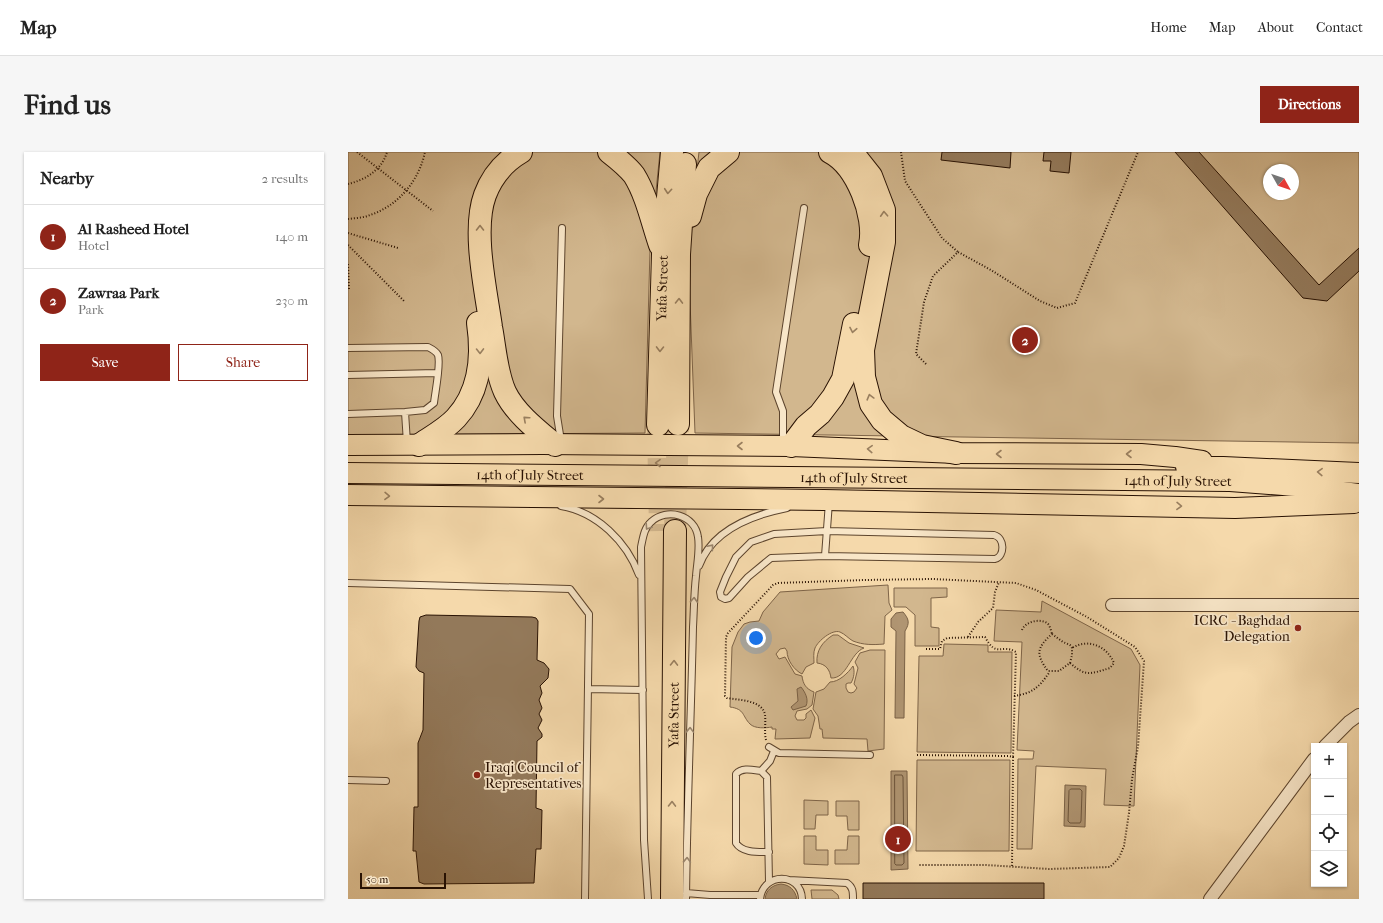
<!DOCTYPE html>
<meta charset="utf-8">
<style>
body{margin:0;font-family:"IM FELL French Canon",serif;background:#f6f6f6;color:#222}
.controls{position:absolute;right:12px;bottom:12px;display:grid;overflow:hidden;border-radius:0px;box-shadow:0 1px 3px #0004}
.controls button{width:36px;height:36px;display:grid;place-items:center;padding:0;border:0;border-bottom:1px solid #e0e0e0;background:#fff;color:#222;font:20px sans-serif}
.compass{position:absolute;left:915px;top:12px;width:36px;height:36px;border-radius:50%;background:#fff;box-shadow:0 1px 3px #0004;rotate:130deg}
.scale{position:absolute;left:12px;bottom:10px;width:86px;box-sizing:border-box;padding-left:4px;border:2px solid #291203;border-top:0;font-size:11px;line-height:14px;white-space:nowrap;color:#291203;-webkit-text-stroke:3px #f8e6c8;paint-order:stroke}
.you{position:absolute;left:408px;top:486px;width:14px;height:14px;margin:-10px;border:3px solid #fff;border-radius:50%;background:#1a73e8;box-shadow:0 0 0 6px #1a73e833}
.badge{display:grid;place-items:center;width:26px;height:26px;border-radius:50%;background:#8f2418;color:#fff;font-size:13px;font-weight:700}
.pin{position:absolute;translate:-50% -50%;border:2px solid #fff;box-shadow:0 1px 4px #0006}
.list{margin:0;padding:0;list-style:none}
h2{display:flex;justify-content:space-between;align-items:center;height:52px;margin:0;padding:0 16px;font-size:17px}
h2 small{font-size:13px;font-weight:400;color:#767676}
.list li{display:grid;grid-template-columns:26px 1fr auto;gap:12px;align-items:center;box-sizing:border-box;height:64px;padding:0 16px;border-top:1px solid #e0e0e0}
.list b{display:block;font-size:15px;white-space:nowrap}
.list p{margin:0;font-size:13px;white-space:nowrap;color:#767676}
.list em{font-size:13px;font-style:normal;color:#767676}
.actions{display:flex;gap:8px;padding:12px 16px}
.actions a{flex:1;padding:9px 0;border:1px solid #8f2418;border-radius:0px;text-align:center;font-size:14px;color:#8f2418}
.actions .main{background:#8f2418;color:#fff}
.icon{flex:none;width:22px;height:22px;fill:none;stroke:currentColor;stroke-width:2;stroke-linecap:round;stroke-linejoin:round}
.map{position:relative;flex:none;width:1011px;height:747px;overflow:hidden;border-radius:0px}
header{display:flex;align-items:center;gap:24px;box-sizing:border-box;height:56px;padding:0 20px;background:#fff;border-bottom:1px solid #e0e0e0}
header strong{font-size:19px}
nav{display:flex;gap:22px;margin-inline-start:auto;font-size:14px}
.intro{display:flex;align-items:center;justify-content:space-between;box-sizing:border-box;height:96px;padding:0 24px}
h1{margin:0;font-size:28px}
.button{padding:10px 18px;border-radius:0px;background:#8f2418;color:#fff;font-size:14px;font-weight:700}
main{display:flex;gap:24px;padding:0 24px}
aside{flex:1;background:#fff;border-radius:0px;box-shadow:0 1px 3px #0004}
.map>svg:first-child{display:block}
</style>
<header>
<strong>Map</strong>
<nav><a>Home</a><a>Map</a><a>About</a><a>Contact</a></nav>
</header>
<div class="intro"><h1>Find us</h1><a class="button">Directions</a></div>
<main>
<aside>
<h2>Nearby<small>2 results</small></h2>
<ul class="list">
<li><span class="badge">1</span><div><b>Al Rasheed Hotel</b><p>Hotel</p></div><em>140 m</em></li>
<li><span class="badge">2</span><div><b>Zawraa Park</b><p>Park</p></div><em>230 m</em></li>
</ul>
<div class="actions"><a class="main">Save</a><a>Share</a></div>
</aside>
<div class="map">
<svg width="1011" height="747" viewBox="0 0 1011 747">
<rect width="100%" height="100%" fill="#f5d9ab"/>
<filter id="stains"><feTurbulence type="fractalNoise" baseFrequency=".005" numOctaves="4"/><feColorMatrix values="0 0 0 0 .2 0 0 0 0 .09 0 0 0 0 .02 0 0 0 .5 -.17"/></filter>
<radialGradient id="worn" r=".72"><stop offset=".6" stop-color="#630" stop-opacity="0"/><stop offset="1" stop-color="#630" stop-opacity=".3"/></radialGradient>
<path fill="#d2b78e" stroke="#7e6448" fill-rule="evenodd" d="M0,0H312L302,98L297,281L0,283Z
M351,0H1011V291L347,281L340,96ZM921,18H945V42H921Z
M540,433L541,451L544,458L537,464L536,492C525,493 515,493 505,489C501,487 497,482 492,480C484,477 470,489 467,496C465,501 466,506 466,511L458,515L454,522C446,518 439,508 439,499L437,496L432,497L428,502L431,507L437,505L447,522L454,524C455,532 458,537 466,540L464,553L459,557L449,559L447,564L449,568H456L458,566V562L463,558L467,566L462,586L427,587L428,577H424V575C418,576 407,577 402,572C394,564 397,557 382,555L384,495L390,480L396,472L402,470L411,469L415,460L432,440Z
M546,436H599V445L583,446V475L591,476V494H567V463L558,455H546Z
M694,449L783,497L792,513L786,654L756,653L758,617L688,614L684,697H669L670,607H685L686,599L669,598L674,490L646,489L648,458L693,460Z
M485,483H490L501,491L516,496C502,501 499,527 483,526C482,518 478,512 469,511C468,499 474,490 485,483Z
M596,492L640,493V500H664L663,601L569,600L571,504H595Z
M522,498H537L536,597L520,599L519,587L475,586L474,577H472L470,564L465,557L468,540L476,537L482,530C491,530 500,521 505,514C507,519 506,526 503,531H500L498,532V536L500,540L503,541L506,540L509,536L506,532L510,516L507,510L512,501Z
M569,608H662L661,699H568Z
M456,648L480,649V663H468L467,677H456Z
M488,649H511V678H500L499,664H488Z
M456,684H468V698H480V713L456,712Z
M500,684H511V712H487V698H499Z
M463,738H484L490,743L491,747H464Z"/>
<path fill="#b09572" stroke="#7a6146" d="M555,460C561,467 562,471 557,479L556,566H547L548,479L543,475V467L548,461Z
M453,535C457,540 461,547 458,554L445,558L443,555L450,549L449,537Z
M543,619H559L560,717L543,718Z
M717,633L738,634L737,675L716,674Z
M433,732C442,733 447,738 449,747H417C418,738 424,733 433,732Z"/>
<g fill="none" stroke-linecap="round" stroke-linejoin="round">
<path stroke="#6c543a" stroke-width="1" d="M547,623H554L555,625L556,711L554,713H548L547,712Z
M723,637H732L734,639L733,669L732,671H722L720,669L721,639Z"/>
</g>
<path fill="#93795a" stroke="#291203" d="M594,0H663L662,16L593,8Z
M696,0H723L721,21L702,19L703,9H695Z
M827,0H851L971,133L1011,96V119L979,149L955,146Z
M78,463L184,465L188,466L190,469L189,508L196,511L201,517L200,526L192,534L194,541L191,548L194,556L191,562L194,568L190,576L194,582V585L189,589L188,656L194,658L193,697H188L186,731L76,732L71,730L68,699H65L66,655H70V591L75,578L76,521L71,519L68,515L71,469L72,465Z
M515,731H696V747H515Z"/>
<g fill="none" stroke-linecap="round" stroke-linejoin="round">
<path stroke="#d6bb92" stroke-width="22" stroke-dasharray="22 11" stroke-linecap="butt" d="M310,273L312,379
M327,379L330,274"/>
<g stroke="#5c442d" stroke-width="8">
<path id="lane" d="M0,196L80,195C84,197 88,199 90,203C93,212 87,241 86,251L77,258L57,260L0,262
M0,223L89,221
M57,260L59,291
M213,289L209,264L214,76
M435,291V259L428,240L456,56
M213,354C249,360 279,390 291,423
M477,404L647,407C657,404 657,386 646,383L479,379L426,382L403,390L388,405L378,425L372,440L373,445L377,447L381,446L400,425L423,406L477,404L481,350
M351,414C364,378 404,363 439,356
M0,431L222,437L241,462L237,747
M240,537L295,538
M421,595L431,601L522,603
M413,619L422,609L426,599
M0,628L38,629
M421,700C410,700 394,701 388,691V622C394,615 405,618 413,619L419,625L421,730
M441,728L499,731C505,735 505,740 505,747
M338,741L362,743H412
M300,747L296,688L293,395C295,386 296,376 303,370C319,355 347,363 350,385C352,397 349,411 348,424C346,441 346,458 345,475C343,566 339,656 338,747
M412,747C415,720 453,720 454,747"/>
</g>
<g stroke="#5c442d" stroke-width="14">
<path id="street" d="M764,453H1011
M977,594L1001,570L1011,563
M862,747L966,607"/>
</g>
<g stroke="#291203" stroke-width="22">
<g id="primary">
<path d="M0,293L194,292L443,294L608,301L793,302L827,305L854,309"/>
<path d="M838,315H875L1011,321"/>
<path id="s1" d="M0,321L882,329L948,334L1011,342"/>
<path d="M0,343L476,348L887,356L1006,351"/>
</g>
</g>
<g stroke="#291203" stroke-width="24">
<g id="highway">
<path d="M173,0C156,10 144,24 137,43C124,78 138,139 143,175C147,196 148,220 157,240C167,261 189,278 207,293"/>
<path d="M261,0C270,7 279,14 286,23C299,44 304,70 312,93"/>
<path d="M482,0C509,14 528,64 522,93"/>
<path d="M504,0L523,24L536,58V90L515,198L516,225L523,252L534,268L553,284L574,294L608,301"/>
<path d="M342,64L348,42L361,16L380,0"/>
<path d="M330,272L331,102L337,12"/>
<path id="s2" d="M310,273L315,102L324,0"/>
<path d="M71,293C83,285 98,277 108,266C132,240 135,205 130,171"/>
<path d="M443,294L458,274L472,262L485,245L495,227L506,172"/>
<path id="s3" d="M324,747L327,379"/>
</g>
</g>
<path stroke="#291203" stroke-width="2" stroke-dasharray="1 2" stroke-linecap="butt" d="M9,0L85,59
M553,0L557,29L594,86L610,100
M0,32C17,28 34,18 39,0
M0,67C7,66 15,66 22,63C50,54 71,29 77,0
M0,81L50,96
M0,93L57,150
M0,112L1,138
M578,212L568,202L576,150L585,124L610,100L643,118L692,149L709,156L727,151L790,0
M674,478C677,470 691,466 699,471C702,473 703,479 704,482
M704,482L715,490L722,493L724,496V503L722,511L711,519H700C688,503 688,496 704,482Z
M620,485L630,470L645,456L647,440L651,430
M578,497H592L594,489L599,486L637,485C649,507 653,491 668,500L665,605
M722,511C738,525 742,522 762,516L766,511C759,494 740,486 724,496
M666,544C685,541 690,536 701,521L700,520
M418,588C416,580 418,571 417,563C415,548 390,548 379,546L377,544L378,485L380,481L425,433L430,431L517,428L585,427L668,431L688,438L739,465L787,495L796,509L790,595L784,627L781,661L776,694L771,706L762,715L701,717L638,713H570
M569,603L661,604L665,605L664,715"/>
<use href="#lane" stroke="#f8e6c8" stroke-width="6"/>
<use href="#street" stroke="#f8e6c8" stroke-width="12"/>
<use href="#primary" stroke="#f5d9ab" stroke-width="20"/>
<use href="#highway" stroke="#f5d9ab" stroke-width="22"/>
</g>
<defs><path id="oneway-chevron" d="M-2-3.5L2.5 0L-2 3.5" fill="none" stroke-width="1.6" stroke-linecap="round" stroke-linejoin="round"/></defs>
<g stroke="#997f5f">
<use href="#oneway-chevron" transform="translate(320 39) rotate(95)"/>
<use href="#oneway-chevron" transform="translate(536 62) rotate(-93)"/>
<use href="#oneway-chevron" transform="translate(132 76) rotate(-90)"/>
<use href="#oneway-chevron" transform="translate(331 149) rotate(-89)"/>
<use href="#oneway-chevron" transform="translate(505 178) rotate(101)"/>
<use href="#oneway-chevron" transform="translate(312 197) rotate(91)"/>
<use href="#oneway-chevron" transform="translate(132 199) rotate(89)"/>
<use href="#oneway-chevron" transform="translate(522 245) rotate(-105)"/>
<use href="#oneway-chevron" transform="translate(178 267) rotate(-138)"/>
<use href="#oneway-chevron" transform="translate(392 294) rotate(-180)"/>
<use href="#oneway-chevron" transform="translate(522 297) rotate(-177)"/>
<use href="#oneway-chevron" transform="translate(651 302) rotate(-180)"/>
<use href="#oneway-chevron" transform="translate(781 302) rotate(-180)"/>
<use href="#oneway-chevron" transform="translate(310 311) rotate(-179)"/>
<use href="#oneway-chevron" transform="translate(972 320) rotate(-178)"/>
<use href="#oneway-chevron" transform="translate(39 344) rotate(1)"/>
<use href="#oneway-chevron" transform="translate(253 347)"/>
<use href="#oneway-chevron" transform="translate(831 354) rotate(1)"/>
<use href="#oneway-chevron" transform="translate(326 511) rotate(-89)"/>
<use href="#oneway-chevron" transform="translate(324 652) rotate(-89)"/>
</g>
<g stroke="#9b876f">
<use href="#oneway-chevron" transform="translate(300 375) rotate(124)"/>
<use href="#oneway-chevron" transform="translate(363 395) rotate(-49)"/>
<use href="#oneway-chevron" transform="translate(346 448) rotate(-87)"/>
<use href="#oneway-chevron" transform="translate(342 578) rotate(-88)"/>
<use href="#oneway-chevron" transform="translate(339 708) rotate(-88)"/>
</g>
<g fill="#8f2418" stroke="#f8e6c8" stroke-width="1.5">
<circle cx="950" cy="476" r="4"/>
<circle cx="129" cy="623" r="4"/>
</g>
<g text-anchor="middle" stroke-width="3.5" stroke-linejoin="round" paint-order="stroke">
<g font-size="14" fill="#291203" stroke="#f8e6c8">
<text dy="5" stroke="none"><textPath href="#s2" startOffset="137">Yafa Street</textPath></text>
<text dy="5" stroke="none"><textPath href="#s1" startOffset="182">14th of July Street</textPath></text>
<text dy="5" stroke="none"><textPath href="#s1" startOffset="506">14th of July Street</textPath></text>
<text dy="5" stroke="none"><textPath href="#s1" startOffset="830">14th of July Street</textPath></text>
<text dy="5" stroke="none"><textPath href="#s3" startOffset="184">Yafa Street</textPath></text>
</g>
<g font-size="14" fill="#291203" stroke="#f8e6c8" text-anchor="end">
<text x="942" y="473">ICRC - Baghdad<tspan x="942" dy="16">Delegation</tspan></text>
<text x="137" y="620" text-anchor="start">Iraqi Council of<tspan x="137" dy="16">Representatives</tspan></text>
</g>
</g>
<rect width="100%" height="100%" filter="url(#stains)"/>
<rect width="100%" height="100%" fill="url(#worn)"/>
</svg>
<div class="controls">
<button>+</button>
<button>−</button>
<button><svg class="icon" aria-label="locate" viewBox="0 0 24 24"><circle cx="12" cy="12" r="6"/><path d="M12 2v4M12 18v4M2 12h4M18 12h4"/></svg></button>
<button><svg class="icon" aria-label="layers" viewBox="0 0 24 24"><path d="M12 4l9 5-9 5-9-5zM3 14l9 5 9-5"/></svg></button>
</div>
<svg class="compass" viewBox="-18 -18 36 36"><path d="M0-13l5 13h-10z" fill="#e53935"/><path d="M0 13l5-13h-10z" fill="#767676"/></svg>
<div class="scale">50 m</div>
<div class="you"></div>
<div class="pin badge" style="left:550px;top:687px">1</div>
<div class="pin badge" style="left:677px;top:188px">2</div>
</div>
</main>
